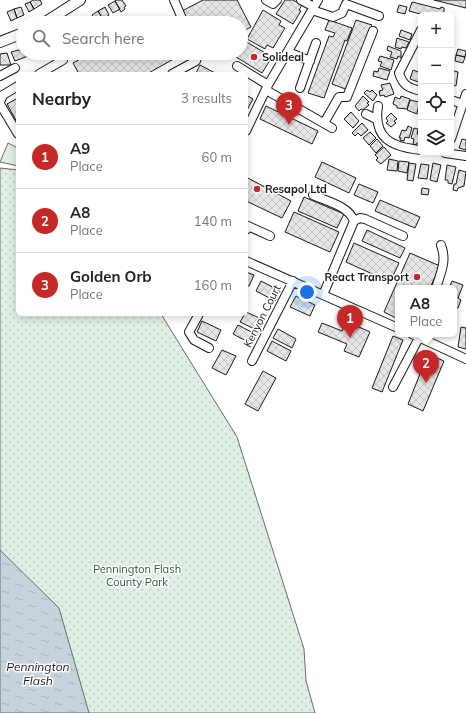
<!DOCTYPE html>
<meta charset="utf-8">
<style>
body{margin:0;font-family:Mulish,sans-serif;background:#f6f6f6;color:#222}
.controls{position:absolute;right:12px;top:12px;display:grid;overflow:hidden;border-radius:6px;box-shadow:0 2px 10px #0003}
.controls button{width:36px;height:36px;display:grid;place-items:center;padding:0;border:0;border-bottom:1px solid #e0e0e0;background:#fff;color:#222;font:20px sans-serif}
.you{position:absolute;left:307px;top:292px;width:14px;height:14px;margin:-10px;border:3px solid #fff;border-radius:50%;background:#1a73e8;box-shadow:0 0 0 6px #1a73e833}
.badge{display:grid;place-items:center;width:26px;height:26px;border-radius:50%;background:#c62828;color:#fff;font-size:13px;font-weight:700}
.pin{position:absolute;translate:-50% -33px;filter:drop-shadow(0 1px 2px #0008)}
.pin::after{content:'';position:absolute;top:21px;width:14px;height:12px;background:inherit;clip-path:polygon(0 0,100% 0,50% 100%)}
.popup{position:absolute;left:395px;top:285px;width:62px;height:52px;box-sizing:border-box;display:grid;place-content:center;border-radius:6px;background:#fff;filter:drop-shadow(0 1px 3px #0005);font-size:13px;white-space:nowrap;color:#767676}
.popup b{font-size:15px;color:#222}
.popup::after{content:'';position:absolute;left:50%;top:100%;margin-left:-8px;border:8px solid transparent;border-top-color:#fff}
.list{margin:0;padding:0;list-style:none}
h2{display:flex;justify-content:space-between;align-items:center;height:52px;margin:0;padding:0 16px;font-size:17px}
h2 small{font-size:13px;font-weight:400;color:#767676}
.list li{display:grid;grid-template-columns:26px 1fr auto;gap:12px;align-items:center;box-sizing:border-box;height:64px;padding:0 16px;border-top:1px solid #e0e0e0}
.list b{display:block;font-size:15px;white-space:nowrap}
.list p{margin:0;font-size:13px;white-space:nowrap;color:#767676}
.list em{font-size:13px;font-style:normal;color:#767676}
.icon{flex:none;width:22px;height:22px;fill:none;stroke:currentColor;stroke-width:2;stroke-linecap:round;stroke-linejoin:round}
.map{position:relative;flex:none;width:466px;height:713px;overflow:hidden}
.search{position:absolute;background:#fff;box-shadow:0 2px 10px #0003;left:16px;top:16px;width:232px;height:44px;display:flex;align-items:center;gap:10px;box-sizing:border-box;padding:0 14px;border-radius:22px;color:#767676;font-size:15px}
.panel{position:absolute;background:#fff;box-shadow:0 2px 10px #0003;left:16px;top:72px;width:232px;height:244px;border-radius:6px}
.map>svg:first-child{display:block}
</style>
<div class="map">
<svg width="466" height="713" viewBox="0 0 466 713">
<defs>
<pattern id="park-dots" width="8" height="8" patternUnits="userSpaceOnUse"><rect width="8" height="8" fill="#e0efe3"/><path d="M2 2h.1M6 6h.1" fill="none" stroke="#c0ccc2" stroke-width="1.8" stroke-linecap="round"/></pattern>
<pattern id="water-ripples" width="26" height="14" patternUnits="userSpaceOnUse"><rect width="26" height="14" fill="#c6d2dc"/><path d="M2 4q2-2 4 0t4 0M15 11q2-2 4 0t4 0" fill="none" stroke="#aab4bc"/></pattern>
<pattern id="building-cross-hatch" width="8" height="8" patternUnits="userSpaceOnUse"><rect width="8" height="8" fill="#e6e6e6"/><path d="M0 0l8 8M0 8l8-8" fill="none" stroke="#c5c5c5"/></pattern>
</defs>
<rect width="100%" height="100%" fill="#fff"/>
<path fill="url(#park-dots)" stroke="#6a6a6a" d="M0,168L18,170V314H161L237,437L304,649L306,681L315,713H0Z"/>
<path fill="#e0efe3" stroke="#6a6a6a" d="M8,143L18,148V166L0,162Z"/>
<path fill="url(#water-ripples)" stroke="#6a6a6a" d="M0,550L59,608L89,713H0Z"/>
<path fill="url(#building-cross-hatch)" stroke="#1a1a1a" d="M33,0H40L42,4L34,9L30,2Z
M116,0H122L126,6L124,7L125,9L121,12L115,1Z
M203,0H237L251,27L241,32V23H197L195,20L188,23L182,11Z
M285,0H293L302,5L299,10L301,11L293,24L276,14Z
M434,0H466V8Z
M115,1L120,9L113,13L108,5Z
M30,2L34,9L29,12L25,4Z
M412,2L440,9L441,7L444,8V15H424L409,11Z
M399,5L407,7L405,14L397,12Z
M21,7L24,15L17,18L14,9Z
M105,7L109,15L103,19L98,11Z
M14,9L17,18L11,21L7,12Z
M263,10L281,21L279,25L285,28L273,48L267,45L265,49L247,39Z
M98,11L103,19L97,22L92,15Z
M155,17L158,23H144Z
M329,20L352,28L347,41L345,40L324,98L308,93L329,36L333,37L335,33L325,30Z
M356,20L372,25L348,90L332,84Z
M401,30L412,34L410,40L399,36Z
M397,38L409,42L406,48L402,47L401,49L395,47Z
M245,41L272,57L262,73L236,57L238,53H241V48Z
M388,46L401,51V58L398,56L397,59L390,57L392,52L387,50Z
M23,49V53H36L15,61L11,52Z
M458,49L466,51L465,57L456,55Z
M7,53L11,65H0V54Z
M91,53H184L147,74H79L73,63Z
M456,55L465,57L463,63L455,61Z
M380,56L394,60L391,70L380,66L382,62L378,61Z
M200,65L217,74H197L196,73Z
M379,68L390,71L387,80L373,76L374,71L378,72Z
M413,70L421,73V83L410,79Z
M451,70L458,72L456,86L451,84Z
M390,83L394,94L385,97L384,95L380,96L379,91L383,90L381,85Z
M367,90L370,92L372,90L377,95L373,101L364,93Z
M246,95L253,99L246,112Z
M363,96L369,102L367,103L369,105L363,110L361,109L359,111L355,106Z
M401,96L410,99L407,109L397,108V106L393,104L395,97L400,99Z
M18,98V124L7,104Z
M410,100L419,102L417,114L407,110Z
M266,106L318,131L312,144L260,119Z
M351,112L359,121L353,128L344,119Z
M391,113L397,119L394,121L396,123L391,127L386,123L388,121L386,118Z
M362,123L368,130L361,136L358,133L355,136L352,133Z
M408,126L412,128L409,138L405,137L404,141L400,140L401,138H399L402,130L406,131Z
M414,128L418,129L417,134L421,135L419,143H417L416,145L413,144L414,139L411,138Z
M370,132L376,138L369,145L363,138Z
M377,139L383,146L376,153L370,146Z
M462,139L466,140V150L459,148Z
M384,147L391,155L381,164L376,160L378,158L375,155Z
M389,159L398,161L397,171L387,170Z
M399,161L409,162L407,173L398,171Z
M322,162L356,178L349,193L315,177Z
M409,163L416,164L413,181L407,180Z
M433,163L441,165L437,182L430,180Z
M421,164L429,165L427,179L418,178Z
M447,165L456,167L452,184L448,183V180H445Z
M459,170L466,172L464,186L458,188L457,191L453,190L454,184H456Z
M246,177L291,201L282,218L246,201Z
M359,184L378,192L373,203L354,195Z
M422,188L429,189L428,195L421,194Z
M304,197L344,214L337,228L298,211Z
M380,200L420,217L415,228L375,211Z
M294,212L339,232L330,252L285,232Z
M367,230L405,248L400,258L362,241Z
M354,243L399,263L390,282L346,262Z
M410,253L440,266L430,288H398V319L384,312Z
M246,272L254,275L249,286L246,285Z
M261,281L280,291L275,301L256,291Z
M452,281L463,285L458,298L461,300L458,308L454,307V288H449Z
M296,296L315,305L310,316L290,307Z
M246,312L264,320L259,331L240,322Z
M202,321L221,330L216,341L197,332Z
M346,321L370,332L359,357L344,351L347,344L318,332L322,323L342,331Z
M238,325L257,335L252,344L233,334Z
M461,327L466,328V349L458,347Z
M278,329L296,339L292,348L273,338Z
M393,336L403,340L382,392L372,388Z
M272,341L291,351L286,361L267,351Z
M222,350L236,356L226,375L212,368Z
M428,354L444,361L423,411L408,404Z
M263,371L276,378L258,411L245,404Z"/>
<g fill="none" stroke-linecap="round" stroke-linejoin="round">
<g stroke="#1a1a1a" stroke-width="10">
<path id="minor" d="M174,0L184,23
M266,0L273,4L277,0
M301,0L314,7
M312,10L333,17L342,13L346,4L379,16
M421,30L399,73C403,86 409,88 421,91
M288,52L310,61
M237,66L268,85
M39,74L63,60
M172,74L196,61L198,53
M0,76L15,68
M300,88L316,43
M266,90L332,128
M451,100L463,104
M0,102L3,95L18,86
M0,104L18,134
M378,106C373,139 392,147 421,150
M366,114L376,119
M324,123L339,97H347L373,31
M246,131L268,85L318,0
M451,139L466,94
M445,153L466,156
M313,195C326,201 349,206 354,221L323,295
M354,221L360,218L365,219L403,236
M246,230L248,226L270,236
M246,261L398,328
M436,288C441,272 447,261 441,245
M199,314L189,332L194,340L209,348
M412,334L466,359
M252,361L293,281
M393,387L421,334"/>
</g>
<g stroke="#1a1a1a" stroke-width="12">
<path id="major" d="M44,23L80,0
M0,42L23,33"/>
</g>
<use href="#minor" stroke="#fff" stroke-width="8"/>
<use href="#major" stroke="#fff" stroke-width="10"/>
</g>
<g fill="#c62828" stroke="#fff" stroke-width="1.5">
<circle cx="254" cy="57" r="4"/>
<circle cx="257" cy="189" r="4"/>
<circle cx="417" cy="277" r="4"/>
</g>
<g text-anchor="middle" stroke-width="3" stroke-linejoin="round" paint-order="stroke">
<g font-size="11" font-weight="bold" fill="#1a1a1a" stroke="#fff" text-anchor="start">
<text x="262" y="61">Solideal</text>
<text x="265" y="193">Resapol Ltd</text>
<text x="409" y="281" text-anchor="end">React Transport</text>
</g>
<g font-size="11" fill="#1a1a1a" stroke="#fff">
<text transform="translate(262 316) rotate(-63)" y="4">Kenyon Court</text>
</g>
<g font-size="11" fill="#2b5a34" stroke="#fff">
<text x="137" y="573">Pennington Flash<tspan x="137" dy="13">County Park</tspan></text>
</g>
<g font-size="12" font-style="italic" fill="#1a1a1a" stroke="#fff">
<text x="38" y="671">Pennington<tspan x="38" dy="14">Flash</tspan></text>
</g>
</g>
</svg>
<div class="controls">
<button>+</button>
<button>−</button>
<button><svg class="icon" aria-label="locate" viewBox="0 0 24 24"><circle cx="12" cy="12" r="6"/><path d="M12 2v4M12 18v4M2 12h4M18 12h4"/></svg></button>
<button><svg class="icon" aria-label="layers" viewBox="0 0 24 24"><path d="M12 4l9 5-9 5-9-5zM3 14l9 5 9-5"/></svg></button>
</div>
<div class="you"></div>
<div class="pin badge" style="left:350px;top:338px">1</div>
<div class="pin badge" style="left:426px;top:383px">2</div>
<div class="popup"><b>A8</b>Place</div>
<div class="pin badge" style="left:289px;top:125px">3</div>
<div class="search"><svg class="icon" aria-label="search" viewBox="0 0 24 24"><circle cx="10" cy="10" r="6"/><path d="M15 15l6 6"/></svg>Search here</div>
<section class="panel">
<h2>Nearby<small>3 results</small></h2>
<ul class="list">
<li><span class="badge">1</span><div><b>A9</b><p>Place</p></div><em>60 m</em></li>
<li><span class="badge">2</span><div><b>A8</b><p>Place</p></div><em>140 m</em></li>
<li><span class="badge">3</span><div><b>Golden Orb</b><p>Place</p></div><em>160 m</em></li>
</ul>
</section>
</div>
